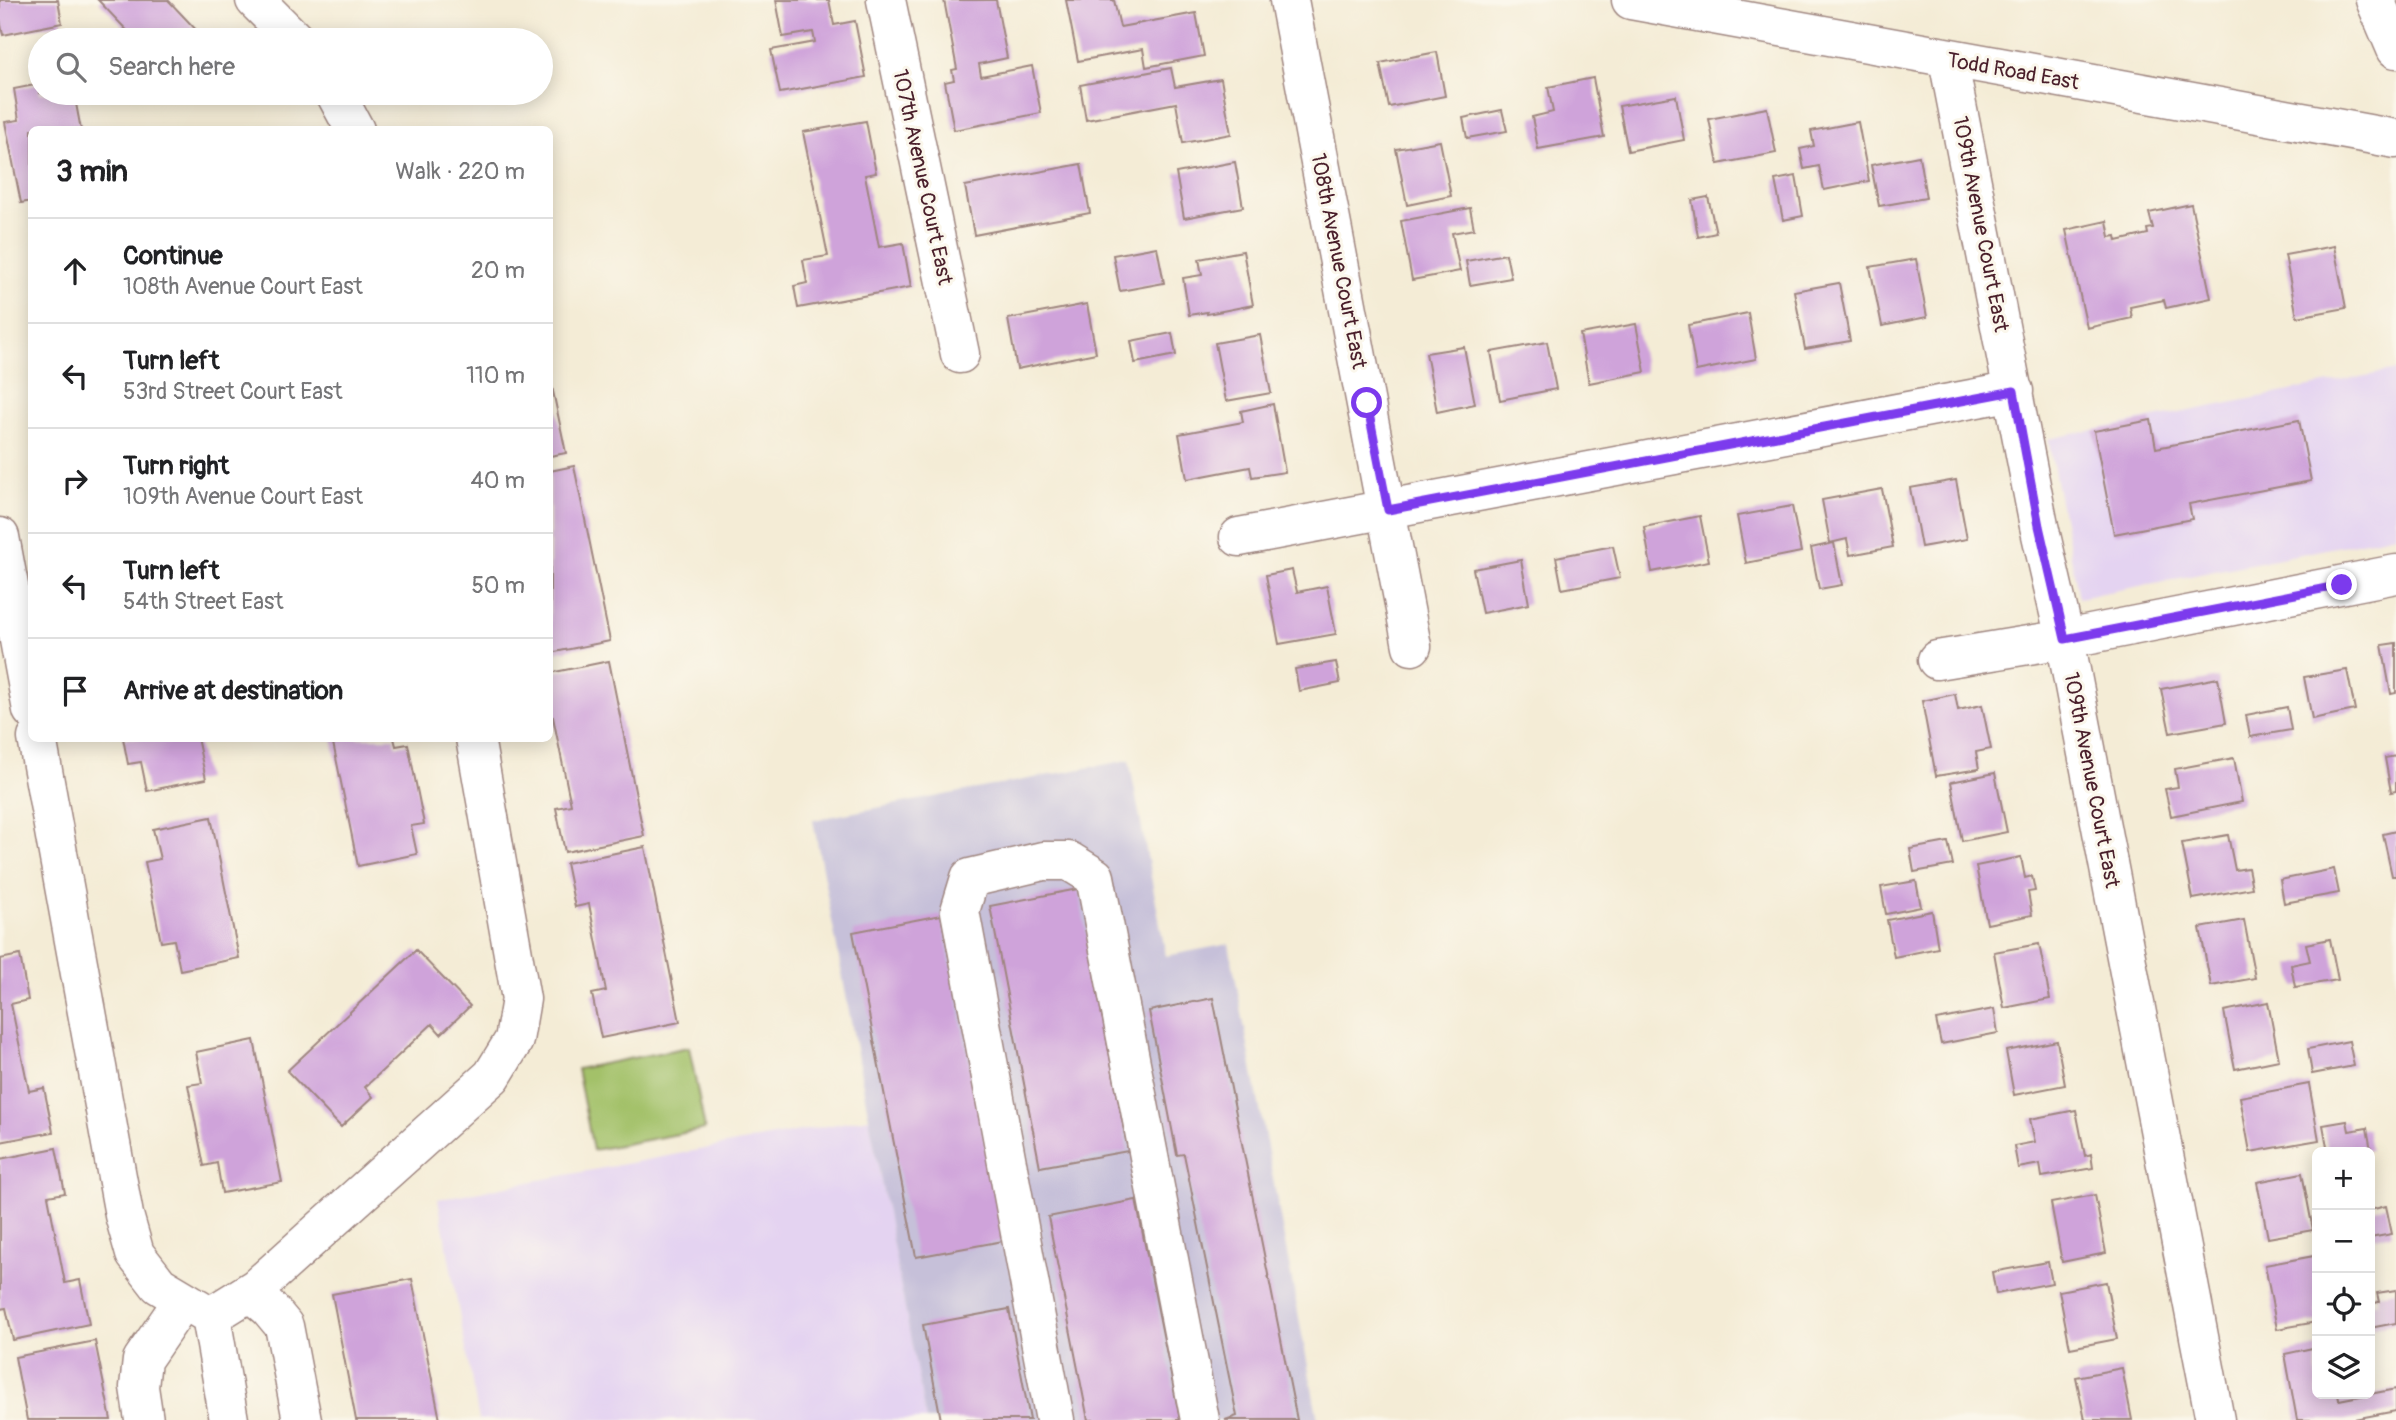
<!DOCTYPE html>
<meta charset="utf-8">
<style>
body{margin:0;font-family:Pangolin,sans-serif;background:#f2f2f2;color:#202124}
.controls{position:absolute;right:21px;bottom:21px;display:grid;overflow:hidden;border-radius:10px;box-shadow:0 4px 18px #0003}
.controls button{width:63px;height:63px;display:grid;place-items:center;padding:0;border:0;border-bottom:2px solid #e0e0e0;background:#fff;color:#202124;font:35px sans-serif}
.stop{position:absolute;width:21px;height:21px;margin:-16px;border:5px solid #7c3aed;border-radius:50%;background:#fff}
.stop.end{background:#7c3aed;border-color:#fff;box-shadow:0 2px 7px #0008}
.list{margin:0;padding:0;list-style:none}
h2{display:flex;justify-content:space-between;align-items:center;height:91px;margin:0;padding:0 28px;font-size:30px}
h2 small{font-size:23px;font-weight:400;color:#757577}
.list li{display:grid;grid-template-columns:46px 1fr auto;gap:21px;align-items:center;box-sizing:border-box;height:105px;padding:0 28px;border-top:2px solid #e0e0e0}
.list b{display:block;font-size:26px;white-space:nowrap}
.list p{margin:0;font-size:23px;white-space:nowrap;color:#757577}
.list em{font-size:23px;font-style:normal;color:#757577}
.icon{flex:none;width:38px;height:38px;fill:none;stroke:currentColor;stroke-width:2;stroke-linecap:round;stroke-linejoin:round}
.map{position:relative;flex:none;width:2396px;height:1420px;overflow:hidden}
.search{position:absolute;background:#fff;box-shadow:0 4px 18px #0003;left:28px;top:28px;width:525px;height:77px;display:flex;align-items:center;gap:18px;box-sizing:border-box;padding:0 24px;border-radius:38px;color:#757577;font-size:26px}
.panel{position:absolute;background:#fff;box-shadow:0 4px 18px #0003;left:28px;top:126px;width:525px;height:616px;border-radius:10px}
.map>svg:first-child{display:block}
</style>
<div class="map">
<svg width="2396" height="1420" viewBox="0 0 2396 1420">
<rect width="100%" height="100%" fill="#fbf7ec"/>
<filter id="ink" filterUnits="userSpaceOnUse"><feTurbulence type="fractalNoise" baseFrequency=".0143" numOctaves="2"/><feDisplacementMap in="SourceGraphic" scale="14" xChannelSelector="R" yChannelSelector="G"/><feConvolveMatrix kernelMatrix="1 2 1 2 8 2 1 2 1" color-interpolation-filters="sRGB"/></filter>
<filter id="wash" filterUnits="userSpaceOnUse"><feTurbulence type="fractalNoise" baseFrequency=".00686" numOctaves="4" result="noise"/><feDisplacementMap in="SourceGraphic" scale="28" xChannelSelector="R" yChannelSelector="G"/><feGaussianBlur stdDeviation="1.57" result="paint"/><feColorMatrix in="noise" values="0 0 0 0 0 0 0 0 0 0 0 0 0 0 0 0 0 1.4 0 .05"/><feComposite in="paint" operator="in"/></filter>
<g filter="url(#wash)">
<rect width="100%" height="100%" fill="#f4ecd6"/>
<path fill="#e4d3f1" d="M2396,370V535L2079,598L2048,439Z
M869,1118L926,1420H479L438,1199Z"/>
<path fill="#c6c0d9" d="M1129,760L1166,956L1229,944L1318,1420H926L813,820Z"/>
<path fill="#a3c169" stroke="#76704a" stroke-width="2" d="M689,1047L705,1129L593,1150L577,1069Z"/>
<g id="blocks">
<path fill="#cfa3da" d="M0,0H58L62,23L3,35L0,20Z
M98,0H168L201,35L196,40H136Z
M776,0H829L834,25L855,21L866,77L780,93L771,50L815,42L813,32L783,37Z
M944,0H996L1007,58L979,64L981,76L1032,66L1041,113L954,130L945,82L954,80L952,70L957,69Z
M1066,0H1114L1120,27L1196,13L1204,56L1146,67L1143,49L1078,61Z
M1437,52L1445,96L1389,107L1380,63Z
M1171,68L1175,87L1221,79L1231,134L1183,143L1176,103L1086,120L1080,85Z
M1593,78L1604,137L1538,149L1532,117L1553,112L1548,87Z
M40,84V93H74L81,130H32V201L21,203L5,122L19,120L14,89Z
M1676,96L1684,140L1628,151L1619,106Z
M1767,108L1776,153L1718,164L1709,119Z
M1502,110L1507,131L1467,138L1463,118Z
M866,121L876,173L865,175L879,247L903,243L911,287L798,308L794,286L807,283L803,260L828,256L803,132Z
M1858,122L1869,181L1824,190L1819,166L1804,169L1800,149L1814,146L1811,131Z
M1440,141L1451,196L1407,205L1396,149Z
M1919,156L1926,198L1879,206L1871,165Z
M1235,162L1243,207L1184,218L1176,173Z
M1081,164L1090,213L974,235L965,186Z
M1796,176L1803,216L1783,220L1775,180Z
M1708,197L1716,233L1698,237L1692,200Z
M2191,204L2211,298L2166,308L2164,300L2130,307L2132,318L2087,328L2066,230L2107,221L2110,237L2116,236L2117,241L2148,234L2147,229L2153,228L2149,213Z
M1470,208L1474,229L1452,233L1460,271L1412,280L1401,221Z
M2334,246L2346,308L2297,317L2285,255Z
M1157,247L1164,283L1120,291L1113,255Z
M1243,251L1253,305L1207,314V312L1189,315L1183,278L1202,275L1199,259Z
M1506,254L1511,278L1470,285L1466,261Z
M1916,259L1927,317L1882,326L1870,267Z
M1839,283L1850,341L1805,349L1794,291Z
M1087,304L1096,353L1017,369L1008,319Z
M1748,313L1756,359L1696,371L1688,325Z
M1636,324L1645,372L1589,383L1580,334Z
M1172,333L1176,355L1135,363L1131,341Z
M1260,335L1271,393L1226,401L1215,343Z
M1547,342L1556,389L1500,400L1491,352Z
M1464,347L1475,404L1437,412L1426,353Z
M550,377L566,453L550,456Z
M1273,404L1285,472L1252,477L1250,467L1187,479L1179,434L1243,422L1241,411Z
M2151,420L2156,448L2299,420L2311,481L2189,504L2192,519L2114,534L2094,431Z
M574,466L610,641L550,653V471Z
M1956,480L1967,539L1921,547L1910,488Z
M1882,489L1893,547L1850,555L1847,539L1830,543L1822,500Z
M1792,506L1801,552L1746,563L1737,516Z
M1700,516L1709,561L1652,572L1644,527Z
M1834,543L1842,585L1819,589L1811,548Z
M1613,546L1620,578L1562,589L1556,557Z
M1521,560L1529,604L1482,613L1473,569Z
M1292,570L1297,592L1327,586L1336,634L1279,644L1266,575Z
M2396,643V693L2391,694L2382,645Z
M609,661L644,836L565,852L556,808L571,805L553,717L550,718V673Z
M1336,662L1340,683L1299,691L1295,669Z
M2347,670L2355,710L2312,719L2304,677Z
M2218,678L2226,723L2170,733L2161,689Z
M1955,694L1958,710L1982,705L1991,749L1976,752L1979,769L1936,776L1922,701Z
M2287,707L2291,730L2250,737L2246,715Z
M123,738H197L206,779L147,791L141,762L128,764Z
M332,738H394L396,746L408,744L424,824L411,826L417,854L358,866Z
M2396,756V791L2391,792L2385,758Z
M2234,758L2242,802L2171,816L2165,789L2178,787L2175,769Z
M1995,773L2007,832L1962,841L1951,782Z
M211,817L239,958L180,970L174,940L161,942L145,862L160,859L153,829Z
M2396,831V876H2392L2383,834Z
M2228,835L2235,870L2248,868L2252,888L2193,899L2182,843Z
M1948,842L1953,865L1914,872L1910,849Z
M645,847L680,1022L601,1038L592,994L606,991L589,904L575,907L566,863Z
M2021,857L2025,878L2032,876L2035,891L2028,892L2032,915L1987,924L1976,866Z
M2334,869L2339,893L2284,903L2280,880Z
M1916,881L1921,907L1886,914L1881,887Z
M1078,889L1128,1151L1040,1167L990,906Z
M1932,911L1938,948L1894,957L1887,920Z
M941,915L1003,1241L916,1257L853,932Z
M2244,920L2255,978L2211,986L2200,928Z
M2330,939L2338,980L2295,987L2291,965L2310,961L2306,944Z
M2039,944L2050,999L2004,1008L1994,952Z
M416,950L470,1006L441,1034L432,1024L365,1087L373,1097L341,1127L287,1071Z
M20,955L28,1000L11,1004L29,1091L44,1088L53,1132L0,1142V959Z
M1213,998L1297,1420H1225L1237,1416L1184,1154L1177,1155L1149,1011Z
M2268,1002L2279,1060L2235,1069L2224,1011Z
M1994,1009L1998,1033L1941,1044L1936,1020Z
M254,1040L282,1182L222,1193L217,1163L204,1166L188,1085L202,1083L196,1052Z
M2057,1041L2065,1085L2014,1095L2006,1051Z
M2349,1041L2354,1066L2312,1074L2308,1049Z
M2309,1084L2319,1140L2250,1152L2240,1097Z
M2076,1110L2085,1156L2091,1154L2093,1168L2042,1177L2040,1164L2018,1168L2014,1146L2035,1142L2030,1119Z
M2347,1121L2349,1131L2367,1128L2371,1150L2328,1152L2323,1125Z
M56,1148L65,1193L48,1196L65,1283L80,1280L89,1324L13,1340L6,1308L0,1309V1159Z
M2302,1173L2313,1230L2268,1238L2257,1182Z
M2095,1195L2106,1253L2062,1262L2051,1203Z
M1136,1200L1180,1420H1088L1048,1217Z
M2386,1206L2392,1234L2370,1238V1210Z
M2314,1256L2317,1275V1322L2277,1329L2265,1265Z
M2048,1262L2052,1283L1996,1294L1992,1272Z
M412,1279L440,1420H356L332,1294Z
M2106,1282L2117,1339L2070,1348L2059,1291Z
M2396,1290V1323L2370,1328V1304L2379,1302L2377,1293Z
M1009,1309L1030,1420H941L923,1325Z
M95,1341L111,1420H27L15,1357Z
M2317,1347V1394H2338L2339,1400L2396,1389V1411L2349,1420H2297L2285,1354Z
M2122,1368L2132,1420H2085L2076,1377Z"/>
</g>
</g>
<g filter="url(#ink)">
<use href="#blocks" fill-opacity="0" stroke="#9f8680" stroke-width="2"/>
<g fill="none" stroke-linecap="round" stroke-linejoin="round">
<g stroke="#9f8680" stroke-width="41">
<path id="minor" d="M255,0L295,40
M886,0L960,354
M1289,0L1412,646
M1631,0L2396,139
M2375,0L2396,49
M1948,59L2039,526L2065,639L2215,1420
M335,93L355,130
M0,537L32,710
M1239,537L2014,391
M1937,660L2065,639L2396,574
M37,738L124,1215L135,1254L159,1285L211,1316L229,1420
M250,1292L269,1308L284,1326L302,1420
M211,1316L256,1288L492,1076L514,1040L521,999L475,738
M144,1420L139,1387L142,1360L183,1300
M1055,1420L960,911L970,878L1043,861H1069L1095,877L1200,1420"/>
</g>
<use href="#minor" stroke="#fff" stroke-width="38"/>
</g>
</g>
<g fill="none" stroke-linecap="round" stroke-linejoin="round" filter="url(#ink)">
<path stroke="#7c3aed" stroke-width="9" d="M1367,403L1388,510L2014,391L2039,526L2065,639L2342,585"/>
</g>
<g text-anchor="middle" stroke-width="6" stroke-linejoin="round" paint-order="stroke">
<g font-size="21" fill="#4a1f2b" stroke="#fbf7ec">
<text transform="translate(2013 71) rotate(10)" y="7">Todd Road East</text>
<text transform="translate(923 177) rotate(78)" y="7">107th Avenue Court East</text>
<text transform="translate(1981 224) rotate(79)" y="7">109th Avenue Court East</text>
<text transform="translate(1339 261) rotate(79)" y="7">108th Avenue Court East</text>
<text transform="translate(2092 780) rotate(79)" y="7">109th Avenue Court East</text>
</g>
</g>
</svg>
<div class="controls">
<button>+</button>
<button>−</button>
<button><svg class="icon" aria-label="locate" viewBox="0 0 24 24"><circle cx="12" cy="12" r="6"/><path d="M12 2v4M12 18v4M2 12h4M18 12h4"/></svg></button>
<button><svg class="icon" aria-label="layers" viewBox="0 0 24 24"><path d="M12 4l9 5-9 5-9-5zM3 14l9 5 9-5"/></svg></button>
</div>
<div class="stop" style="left:1367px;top:403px"></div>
<div class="stop end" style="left:2342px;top:585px"></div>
<div class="search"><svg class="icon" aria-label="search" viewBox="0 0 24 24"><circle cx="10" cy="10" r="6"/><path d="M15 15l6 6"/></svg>Search here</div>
<section class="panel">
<h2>3 min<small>Walk · 220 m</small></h2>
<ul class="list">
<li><svg class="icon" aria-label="ahead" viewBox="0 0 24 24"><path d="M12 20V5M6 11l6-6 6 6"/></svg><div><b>Continue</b><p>108th Avenue Court East</p></div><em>20 m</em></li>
<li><svg class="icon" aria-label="left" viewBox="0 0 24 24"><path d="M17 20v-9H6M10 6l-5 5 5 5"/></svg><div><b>Turn left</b><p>53rd Street Court East</p></div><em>110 m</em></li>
<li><svg class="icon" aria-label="right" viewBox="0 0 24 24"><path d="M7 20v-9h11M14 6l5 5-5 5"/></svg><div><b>Turn right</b><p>109th Avenue Court East</p></div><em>40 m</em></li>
<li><svg class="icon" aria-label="left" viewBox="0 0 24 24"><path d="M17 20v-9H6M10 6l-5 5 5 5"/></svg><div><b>Turn left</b><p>54th Street East</p></div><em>50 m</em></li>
<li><svg class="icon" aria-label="arrive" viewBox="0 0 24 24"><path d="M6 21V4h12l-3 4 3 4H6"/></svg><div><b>Arrive at destination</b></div></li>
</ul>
</section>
</div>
